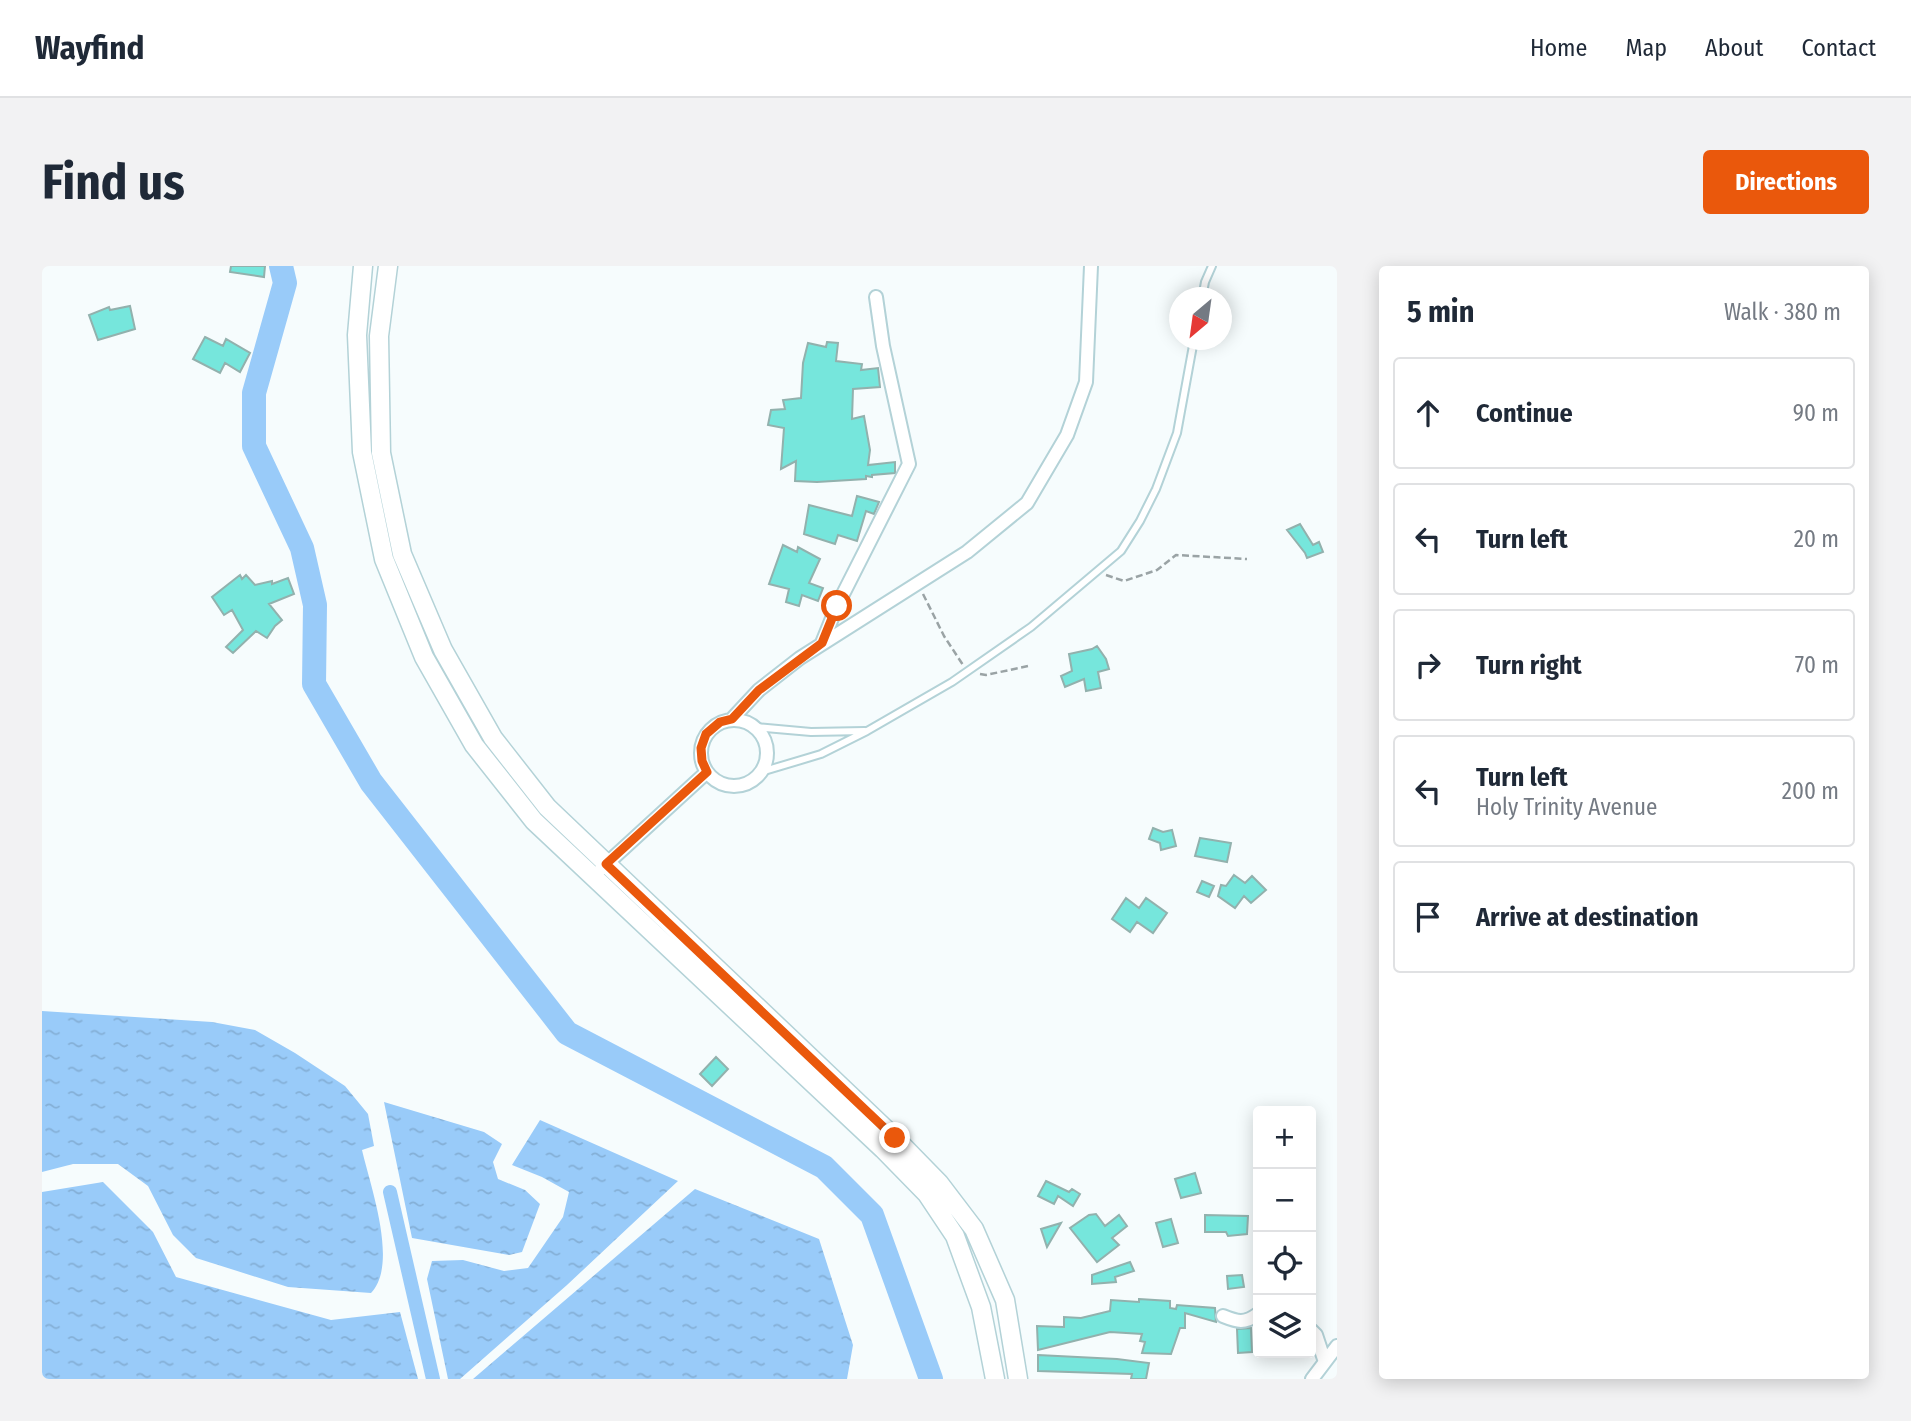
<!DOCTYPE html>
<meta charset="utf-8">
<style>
body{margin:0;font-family:"Fira Sans Condensed",sans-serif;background:#f2f2f3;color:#1f2937}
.controls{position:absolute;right:21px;bottom:21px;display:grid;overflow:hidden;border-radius:7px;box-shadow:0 4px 18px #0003}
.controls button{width:63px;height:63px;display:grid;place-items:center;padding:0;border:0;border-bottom:2px solid #e0e1e3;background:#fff;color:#1f2937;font:35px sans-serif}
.compass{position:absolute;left:1127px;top:21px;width:63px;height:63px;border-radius:50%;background:#fff;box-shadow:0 4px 18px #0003;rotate:209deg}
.stop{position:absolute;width:21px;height:21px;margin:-16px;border:5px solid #ea580c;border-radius:50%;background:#fff}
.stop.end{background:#ea580c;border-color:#fff;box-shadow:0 2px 7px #0008}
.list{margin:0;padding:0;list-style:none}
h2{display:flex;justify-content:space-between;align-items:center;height:91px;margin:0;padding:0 28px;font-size:30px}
h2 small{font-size:23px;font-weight:400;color:#747a83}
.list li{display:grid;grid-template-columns:46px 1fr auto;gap:21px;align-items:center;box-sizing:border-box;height:112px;margin:0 14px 14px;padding:0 14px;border:2px solid #e0e1e3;border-radius:7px}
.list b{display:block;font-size:26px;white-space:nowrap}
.list p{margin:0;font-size:23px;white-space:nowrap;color:#747a83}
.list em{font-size:23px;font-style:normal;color:#747a83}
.icon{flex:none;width:38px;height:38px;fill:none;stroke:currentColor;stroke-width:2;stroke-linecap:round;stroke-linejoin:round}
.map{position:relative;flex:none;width:1295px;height:1113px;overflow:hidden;border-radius:7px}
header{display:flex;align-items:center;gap:42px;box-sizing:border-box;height:98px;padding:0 35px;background:#fff;border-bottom:2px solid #e0e1e3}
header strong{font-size:33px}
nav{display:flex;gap:38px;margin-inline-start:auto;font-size:24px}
.intro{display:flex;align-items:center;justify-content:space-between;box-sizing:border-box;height:168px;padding:0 42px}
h1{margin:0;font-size:49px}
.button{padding:18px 32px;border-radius:7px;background:#ea580c;color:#fff;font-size:24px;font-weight:700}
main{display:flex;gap:42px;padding:0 42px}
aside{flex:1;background:#fff;border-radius:7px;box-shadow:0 4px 18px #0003}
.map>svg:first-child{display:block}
</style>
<header>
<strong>Wayfind</strong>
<nav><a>Home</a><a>Map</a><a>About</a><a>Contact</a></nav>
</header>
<div class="intro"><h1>Find us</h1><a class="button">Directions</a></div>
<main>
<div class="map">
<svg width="1295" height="1113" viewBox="0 0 1295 1113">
<defs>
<pattern id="water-ripples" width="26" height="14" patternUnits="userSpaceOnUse" patternTransform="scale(1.75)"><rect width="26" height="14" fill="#99cbf9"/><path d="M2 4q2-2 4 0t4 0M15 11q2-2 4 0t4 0" fill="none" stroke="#84afd6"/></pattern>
</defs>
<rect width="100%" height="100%" fill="#f6fcfd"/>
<path fill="url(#water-ripples)" d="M0,745L170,756L213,764L253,787L303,820L326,848L332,880L320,884C328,919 357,998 329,1027L246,1021L154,992L131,969L106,920L76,898H31L0,906Z
M342,836L442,866L460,878L451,896L456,913L483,924L498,938L480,986L467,989L370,972Z
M498,854L636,915L525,1019L418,1113H406L385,1013L390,995L421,994L462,1005L486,1002L521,951L527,926L500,911L470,899Z
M61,916L111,966L134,1011L289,1054L358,1046L376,1113H0V926Z
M653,923L777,973L811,1079L805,1113H431Z"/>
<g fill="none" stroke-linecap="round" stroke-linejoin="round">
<path stroke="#99cbf9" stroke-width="14" d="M348,926L391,1113"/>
<path stroke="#99cbf9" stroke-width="24" d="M239,0L243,17L212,127V180L260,282L273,339L272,418L329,516L525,767L782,901L830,949L889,1113"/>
</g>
<path fill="#76e6dc" stroke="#92b1ad" stroke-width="2" d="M189,0H223L222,11L188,6Z
M88,40L93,63L56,74L47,49L67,41L68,44Z
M163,71L181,80L184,73L208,87L198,106L183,97L178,107L151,93Z
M785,76L796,77L794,95L820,98L819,104L836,102L838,121L811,123L810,153L822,150L828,184L826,199L853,196V207L830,209V211L824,210V213L775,216L753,215L754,195L739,203L742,162L726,159L729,144L743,143L741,134L759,132L761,97L766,77L784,81Z
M815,230L837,236L832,248L824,245L815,275L796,269L793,278L762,268L767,239L810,250Z
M1258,258L1271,279L1277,276L1281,286L1265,292L1263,287L1245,264Z
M741,279L755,286L756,281L778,293L767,317L781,322L776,335L760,329L757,340L744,336L747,323L727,318Z
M198,309L200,313L204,309L213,319L230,315V318L246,312L252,328L227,338L240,354L233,360L225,372L214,365L191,387L184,381L201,364L190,344L182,349L170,331Z
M1055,380L1064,393L1067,403L1056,406L1059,422L1044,425L1042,413L1023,421L1019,410L1030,405L1027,388L1050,383Z
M1111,562L1121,566L1130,564L1134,580L1119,584L1118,577L1107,573Z
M1158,572L1189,577L1185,596L1153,590Z
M1192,609L1203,617L1210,610L1224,624L1209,637L1202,630L1193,642L1176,630L1179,619L1184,620Z
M1160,615L1172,620L1167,631L1155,626Z
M1084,632L1097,642L1104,632L1125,647L1111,667L1095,656L1088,666L1070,653Z
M674,791L686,803L670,820L658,808Z
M1153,907L1159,927L1139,932L1133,913Z
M1004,915L1027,926L1030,923L1038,928L1031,940L1016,930L1012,938L996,930Z
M1054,948L1063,960L1077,949L1085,960L1070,972L1077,979L1055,996L1028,962L1047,949Z
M1163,949L1206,950L1205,968L1186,970L1184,966H1163Z
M1129,953L1136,977L1121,981L1114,957Z
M1019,957L1005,981L999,963Z
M1088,996L1092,1005L1073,1011L1074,1016L1050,1018V1009Z
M1200,1009L1202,1021L1186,1023L1185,1010Z
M1097,1033L1128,1035V1042L1134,1043L1135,1039L1173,1042L1174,1056L1143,1047V1062H1138L1129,1088L1100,1087L1103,1076L1098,1075L1100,1068L1068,1066L996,1084L995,1060L1022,1061V1051L1039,1052L1068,1045L1069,1034L1097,1036Z
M1209,1062L1210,1086L1196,1087L1195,1063Z
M996,1089L1075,1093L1107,1097L1104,1113H1089L1090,1108L996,1105Z"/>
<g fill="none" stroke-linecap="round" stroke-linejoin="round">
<g stroke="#b3d2d7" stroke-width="10">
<path id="lane" d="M1160,32L1163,16L1170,0
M713,461L769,466L823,465
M719,506L779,488L825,465L910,416L989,361L1079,285L1098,255L1114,223L1135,167L1152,74"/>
</g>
<g stroke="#b3d2d7" stroke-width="16">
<path id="street" d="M780,377L795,340L867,198L841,80L834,31
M690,453L717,424L758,392L925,286L985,237L1025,169L1044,116L1049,0
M659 487a33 33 0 1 1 66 0a33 33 0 1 1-66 0Z
M559,603L665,506
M1181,1050C1196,1056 1202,1058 1216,1048
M1269,1064L1274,1069L1283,1096
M1270,1113L1295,1080"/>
</g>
<g stroke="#b3d2d7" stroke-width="21">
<path id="secondary" d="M321,0L315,69L320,186L342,293L382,391L432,479L492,555L841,883L885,928L913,970L939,1041L953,1113
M346,0L337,70L339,187L360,288L401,384L451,472L505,541L853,872L897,917L932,963L963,1034L976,1113"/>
</g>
<path stroke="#9aa3a5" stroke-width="2.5" stroke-dasharray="7 3.5" stroke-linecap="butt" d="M1064,309L1082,315L1115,304L1134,289L1205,293
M881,328L902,370L921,399
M938,408L944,409L986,400"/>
<use href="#lane" stroke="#fff" stroke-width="6"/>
<use href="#street" stroke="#fff" stroke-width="12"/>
<use href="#secondary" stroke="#fff" stroke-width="18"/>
</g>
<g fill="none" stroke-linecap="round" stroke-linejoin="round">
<path stroke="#ea580c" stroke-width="9" d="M795,340L780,377L717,424L690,453L678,456L664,468L659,482L660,495L665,506L564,598L853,872"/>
</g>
</svg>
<div class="controls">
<button>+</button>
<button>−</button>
<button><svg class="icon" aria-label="locate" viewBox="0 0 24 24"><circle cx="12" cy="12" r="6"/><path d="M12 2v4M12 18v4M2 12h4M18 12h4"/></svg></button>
<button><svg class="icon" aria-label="layers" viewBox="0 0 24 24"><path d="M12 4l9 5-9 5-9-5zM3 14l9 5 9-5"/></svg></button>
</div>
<svg class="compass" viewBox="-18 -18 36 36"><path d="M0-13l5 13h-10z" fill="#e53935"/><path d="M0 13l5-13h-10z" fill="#747a83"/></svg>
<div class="stop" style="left:795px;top:340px"></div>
<div class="stop end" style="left:853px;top:872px"></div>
</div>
<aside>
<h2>5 min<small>Walk · 380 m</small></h2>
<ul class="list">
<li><svg class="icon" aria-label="ahead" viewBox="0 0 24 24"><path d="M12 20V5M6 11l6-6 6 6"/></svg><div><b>Continue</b></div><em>90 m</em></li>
<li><svg class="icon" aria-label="left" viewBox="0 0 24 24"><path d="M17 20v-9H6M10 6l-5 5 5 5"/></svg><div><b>Turn left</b></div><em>20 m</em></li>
<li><svg class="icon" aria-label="right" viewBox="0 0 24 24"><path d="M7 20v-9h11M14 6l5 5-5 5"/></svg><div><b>Turn right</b></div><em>70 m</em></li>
<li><svg class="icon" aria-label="left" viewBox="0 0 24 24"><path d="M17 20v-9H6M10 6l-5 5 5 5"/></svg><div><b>Turn left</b><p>Holy Trinity Avenue</p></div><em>200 m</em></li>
<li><svg class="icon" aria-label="arrive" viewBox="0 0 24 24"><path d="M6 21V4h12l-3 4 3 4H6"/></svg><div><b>Arrive at destination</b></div></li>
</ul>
</aside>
</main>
